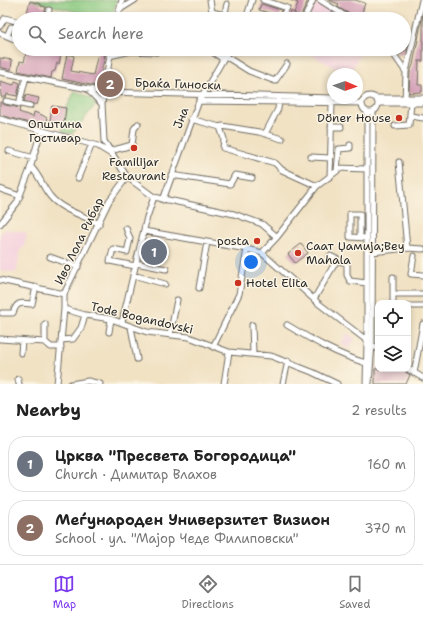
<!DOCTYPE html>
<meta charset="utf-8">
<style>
body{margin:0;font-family:"Shantell Sans",sans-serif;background:#f6f6f6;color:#222}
.controls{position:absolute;right:12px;bottom:12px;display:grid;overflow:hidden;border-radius:8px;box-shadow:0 2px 6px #0003}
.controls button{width:36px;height:36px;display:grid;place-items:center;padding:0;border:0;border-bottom:1px solid #e0e0e0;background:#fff;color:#222;font:20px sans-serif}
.compass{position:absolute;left:327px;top:68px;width:36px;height:36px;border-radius:50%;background:#fff;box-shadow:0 2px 6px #0003;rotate:92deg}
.you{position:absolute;left:251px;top:262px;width:14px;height:14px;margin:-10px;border:3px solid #fff;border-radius:50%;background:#1a73e8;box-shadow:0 0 0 6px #1a73e833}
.badge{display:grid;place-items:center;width:26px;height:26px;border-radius:50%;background:#7c3aed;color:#fff;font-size:13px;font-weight:700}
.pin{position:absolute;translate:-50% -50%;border:2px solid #fff;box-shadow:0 1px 4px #0006}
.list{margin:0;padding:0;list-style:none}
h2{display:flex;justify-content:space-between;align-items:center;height:52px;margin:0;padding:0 16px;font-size:17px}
h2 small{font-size:13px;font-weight:400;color:#767676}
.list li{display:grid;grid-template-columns:26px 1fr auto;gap:12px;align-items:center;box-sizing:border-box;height:56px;margin:0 8px 8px;padding:0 8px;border:1px solid #e0e0e0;border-radius:16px}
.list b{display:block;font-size:15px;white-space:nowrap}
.list p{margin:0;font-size:13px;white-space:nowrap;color:#767676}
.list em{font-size:13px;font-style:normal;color:#767676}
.icon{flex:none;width:22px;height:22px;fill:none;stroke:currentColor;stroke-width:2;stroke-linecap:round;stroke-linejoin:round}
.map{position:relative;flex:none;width:423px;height:384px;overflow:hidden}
.search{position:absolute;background:#fff;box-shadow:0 2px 6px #0003;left:12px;right:12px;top:12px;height:44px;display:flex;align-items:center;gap:10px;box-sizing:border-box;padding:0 14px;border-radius:22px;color:#767676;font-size:15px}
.sheet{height:180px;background:#fff}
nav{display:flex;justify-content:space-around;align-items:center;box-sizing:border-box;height:56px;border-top:1px solid #e0e0e0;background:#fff;font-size:11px;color:#767676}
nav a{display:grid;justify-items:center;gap:2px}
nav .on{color:#7c3aed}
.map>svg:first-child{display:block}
</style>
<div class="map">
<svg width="423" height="384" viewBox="0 0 423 384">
<rect width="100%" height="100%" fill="#fcf5e5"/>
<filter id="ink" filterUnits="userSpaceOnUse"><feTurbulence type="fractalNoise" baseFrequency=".025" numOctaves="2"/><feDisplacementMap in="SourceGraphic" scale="8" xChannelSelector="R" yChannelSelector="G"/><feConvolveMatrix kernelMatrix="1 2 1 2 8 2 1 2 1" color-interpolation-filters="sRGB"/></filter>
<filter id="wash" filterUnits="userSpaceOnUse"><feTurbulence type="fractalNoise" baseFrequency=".012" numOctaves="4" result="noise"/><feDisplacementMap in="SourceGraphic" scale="16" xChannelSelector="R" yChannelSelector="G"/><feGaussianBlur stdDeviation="0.9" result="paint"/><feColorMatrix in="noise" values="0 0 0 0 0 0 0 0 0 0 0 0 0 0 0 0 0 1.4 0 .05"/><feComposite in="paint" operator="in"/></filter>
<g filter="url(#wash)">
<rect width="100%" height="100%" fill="#f1e2c4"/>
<path fill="#f4cfde" d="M318,0L347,19H308Z
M300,49H362L350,74H347Z
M5,229L27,233L24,248H21L16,273L0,270V235Z
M347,333L355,339L349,349L340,344Z"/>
<path fill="#88c87f" stroke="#5a7a55" d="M31,0H117L111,19H96L95,17Z
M75,91L89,97L96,104L72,134L62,132L64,113Z"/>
<g id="blocks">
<path fill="#d29bb5" d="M290,0H308L301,16L297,14L295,19H287L291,11L296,14L294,13L298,3Z
M328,0H355L365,3L361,16L346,12L338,7L339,4Z
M30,1L41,4V6L46,7L43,19H30L31,14L27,13Z
M261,4L281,10L280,16L259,10Z
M53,14L72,17V19H52Z
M423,14V61H419L418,85H422V92L409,93L410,72L413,65Z
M404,38L408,44L407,50L399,55L395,49H404Z
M27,49H62L59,64L57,63L55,71L52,72L51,78L18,71L20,61L24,62Z
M99,49H106L101,74L103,75L101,87L62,79L67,54L74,56L71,71L93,75Z
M0,58L12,60L11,70L0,67Z
M0,81L14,85L15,81L20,83L17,96L7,94L6,97H1Z
M26,95L39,98L37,105L24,101Z
M0,102L5,105L20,108L19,112L33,117L34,112L42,115L47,118L44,127L0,115Z
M52,106L66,108L64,123L50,121Z
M151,244L159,245L157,261L154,263L149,259Z
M301,244L308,253L295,263L288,254Z
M375,369H401L410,375L406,384H375Z"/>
</g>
</g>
<g filter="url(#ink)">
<use href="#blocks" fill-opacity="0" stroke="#706b61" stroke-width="1"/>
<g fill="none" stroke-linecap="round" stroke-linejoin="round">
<g stroke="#706b61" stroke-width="7">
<path id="minor" d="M210,0L212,12L224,15
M263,0L287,8L284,13
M320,0L350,19
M227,4L224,17L228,19
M119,10L135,0
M47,19L49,10
M117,19L122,0
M246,19L252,0
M304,19L313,0
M0,26L5,18L19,22
M0,33L19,41
M7,36L11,27L19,28
M111,49L102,104L104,141L127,177L154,197L234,214L262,224L277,237
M208,49L223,59
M390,49L406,72
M109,56L131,51L156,52
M225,56L249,71L275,81L287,64
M0,72L104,92L333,98
M87,89L102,104
M362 104a8 8 0 1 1 16 0a8 8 0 1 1-16 0Z
M376,98H423
M6,101L30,106
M199,101L362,103
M379,103H423
M405,103L406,72L422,0
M19,104L26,77
M411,116L423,118
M0,119L98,146L111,154
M191,119L220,127L224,139L223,148L275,163L282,170L317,186
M395,126L409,125L411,103
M220,127L222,126L259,132L282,139
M331,127H341
M265,134L278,109L279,101
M9,151L34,158
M110,151L132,145L134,129L138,124
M311,157L330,158
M399,162L407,248
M31,167C40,176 42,186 50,196C61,210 83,215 99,224
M337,168L367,169
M171,175L230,184L235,175L252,178
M330,177L332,103
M78,178L92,144
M0,189L20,196
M163,200L199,101L229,49
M0,224L17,203L29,172L41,131
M126,228L130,239L127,252L113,249L110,261L135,266
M144,231L247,249L262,253L318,303L378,349
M360,234V214H350V237L367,238
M372,252L407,248L423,249
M262,253L277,237L317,186L337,171L339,149L350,148V145
M330,256L347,264V275L350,281L367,283
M414,256L411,274L423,275
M50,257L78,267
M136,263L166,269
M133,275L165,284
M393,277V303
M0,280L64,294V309L85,315L111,319L147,332L189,337L229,352L271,356L312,372L337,384
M199,288L207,242
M64,294L109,201L127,177
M393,294H423
M314,299L337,260
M408,306H423
M2,313H13C17,301 21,303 32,304L36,287
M122,322L147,217L154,197
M252,325L253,354
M287,325C312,340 338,355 366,363
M131,327L137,359
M109,332L111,319
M170,335L177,300
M0,339L45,342L51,347H61
M61,340L73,339L81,328L85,315
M45,342V324
M213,347L239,294L247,249
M21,353L22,341
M408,369L423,378
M414,373L423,324
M18,379L19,384
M369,383L372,345L373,113
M57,384L64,309
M71,384L88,381L100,384
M224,384L229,352
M283,384L288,361
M366,384L367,342V112"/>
</g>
<use href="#minor" stroke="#fff" stroke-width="5"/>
</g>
</g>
<g fill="#c8321e" stroke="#fcf5e5" stroke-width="1.5">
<circle cx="55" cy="111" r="4"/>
<circle cx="399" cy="118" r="4"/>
<circle cx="134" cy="148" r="4"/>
<circle cx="257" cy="241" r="4"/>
<circle cx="298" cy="253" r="4"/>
<circle cx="238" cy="283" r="4"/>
</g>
<g text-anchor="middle" stroke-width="3" stroke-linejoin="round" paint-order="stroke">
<g font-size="12" fill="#2b2b2b" stroke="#fcf5e5">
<text transform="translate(178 84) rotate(2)" y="4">Браќа Гиноски</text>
<text transform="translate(181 118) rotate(-69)" y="4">Јна</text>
<text transform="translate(79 241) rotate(-64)" y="4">Иво Лола Рибар</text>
<text transform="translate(142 318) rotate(13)" y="4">Tode Bogandovski</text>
</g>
<g font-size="12" fill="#2b2b2b" stroke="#fcf5e5" text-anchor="end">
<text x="391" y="122">Döner House</text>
<text x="55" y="128" text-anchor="middle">Општина<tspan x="55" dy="14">Гостивар</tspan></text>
<text x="134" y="166" text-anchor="middle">Familijar<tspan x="134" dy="14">Restaurant</tspan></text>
<text x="249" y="245">posta</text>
<text x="306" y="250" text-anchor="start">Саат Џамија;Bey<tspan x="306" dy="14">Mahala</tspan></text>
<text x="246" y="287" text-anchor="start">Hotel Elita</text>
</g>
</g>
</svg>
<div class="controls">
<button><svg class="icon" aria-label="locate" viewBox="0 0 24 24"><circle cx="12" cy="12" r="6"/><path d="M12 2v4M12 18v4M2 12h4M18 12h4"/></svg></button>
<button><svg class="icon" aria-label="layers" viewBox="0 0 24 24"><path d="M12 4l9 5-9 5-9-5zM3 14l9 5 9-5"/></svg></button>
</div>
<svg class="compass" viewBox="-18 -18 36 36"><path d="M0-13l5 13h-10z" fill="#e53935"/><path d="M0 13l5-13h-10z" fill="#767676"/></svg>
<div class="you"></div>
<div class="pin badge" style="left:154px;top:252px;background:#6b7280">1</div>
<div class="pin badge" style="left:110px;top:84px;background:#8d6e63">2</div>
<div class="search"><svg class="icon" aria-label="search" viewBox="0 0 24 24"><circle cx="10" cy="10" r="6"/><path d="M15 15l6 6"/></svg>Search here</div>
</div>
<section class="sheet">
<h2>Nearby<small>2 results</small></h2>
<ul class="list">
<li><span class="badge" style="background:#6b7280">1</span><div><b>Црква &quot;Пресвета Богородица&quot;</b><p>Church · Димитар Влахов</p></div><em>160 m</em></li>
<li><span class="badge" style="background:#8d6e63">2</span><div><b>Меѓународен Универзитет Визион</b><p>School · ул. &quot;Мајор Чеде Филиповски&quot;</p></div><em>370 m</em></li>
</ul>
</section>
<nav>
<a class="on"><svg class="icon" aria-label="map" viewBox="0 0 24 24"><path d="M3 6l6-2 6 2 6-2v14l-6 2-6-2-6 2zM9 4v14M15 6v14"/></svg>Map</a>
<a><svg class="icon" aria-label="directions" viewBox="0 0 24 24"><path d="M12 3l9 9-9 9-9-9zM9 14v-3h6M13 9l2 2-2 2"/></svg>Directions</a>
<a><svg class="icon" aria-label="saved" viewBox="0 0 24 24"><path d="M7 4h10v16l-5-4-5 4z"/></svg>Saved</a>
</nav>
